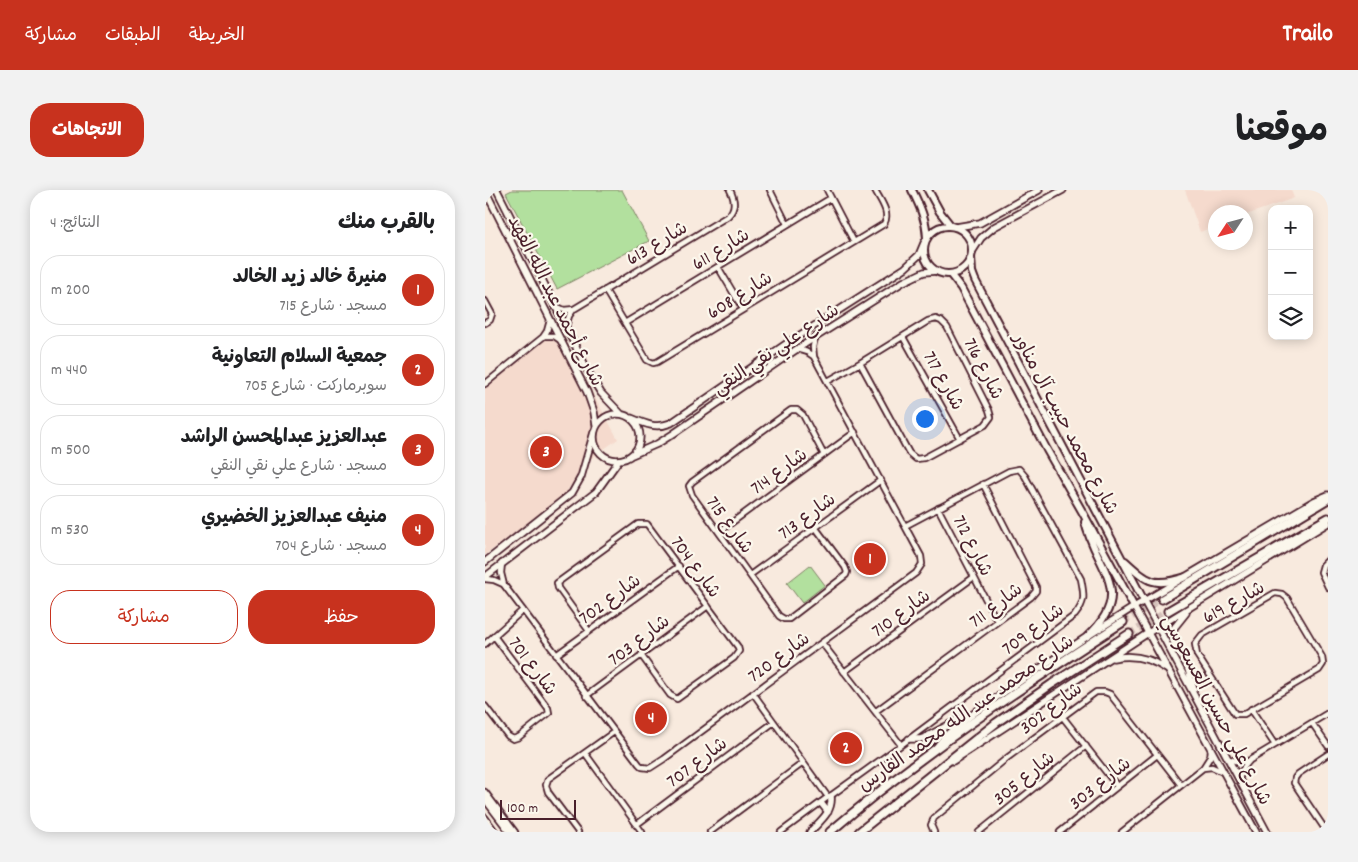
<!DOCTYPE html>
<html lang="ar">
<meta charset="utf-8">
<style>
body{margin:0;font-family:Dekko,"Playpen Sans Arabic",sans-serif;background:#f2f2f2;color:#202124;direction:rtl}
.controls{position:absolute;right:15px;top:15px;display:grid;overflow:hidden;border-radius:10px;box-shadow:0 2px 12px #0003}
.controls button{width:45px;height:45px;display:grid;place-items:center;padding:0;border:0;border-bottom:1px solid #e0e0e0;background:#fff;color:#202124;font:25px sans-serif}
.compass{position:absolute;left:723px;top:15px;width:45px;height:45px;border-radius:50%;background:#fff;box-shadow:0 2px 12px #0003;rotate:234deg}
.scale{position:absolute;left:15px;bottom:12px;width:76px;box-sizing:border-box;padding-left:5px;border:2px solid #4a1f2b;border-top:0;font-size:14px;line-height:18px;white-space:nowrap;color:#4a1f2b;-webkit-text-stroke:4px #fbf7ec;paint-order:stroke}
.you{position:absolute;left:439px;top:228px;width:18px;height:18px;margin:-12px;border:4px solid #fff;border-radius:50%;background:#1a73e8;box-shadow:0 0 0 8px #1a73e833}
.badge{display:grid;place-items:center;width:32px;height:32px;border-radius:50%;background:#c8321e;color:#fff;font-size:16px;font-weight:700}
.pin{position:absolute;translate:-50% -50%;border:2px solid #fff;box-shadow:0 1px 5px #0006}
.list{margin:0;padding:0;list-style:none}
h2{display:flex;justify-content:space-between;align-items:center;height:65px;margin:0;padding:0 20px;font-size:21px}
h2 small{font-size:16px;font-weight:400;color:#757577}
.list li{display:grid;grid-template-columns:32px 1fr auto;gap:15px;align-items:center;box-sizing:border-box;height:70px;margin:0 10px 10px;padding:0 10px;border:1px solid #e0e0e0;border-radius:20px}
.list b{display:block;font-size:19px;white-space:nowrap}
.list p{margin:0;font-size:16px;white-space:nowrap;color:#757577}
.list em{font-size:16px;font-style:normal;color:#757577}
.actions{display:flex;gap:10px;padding:15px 20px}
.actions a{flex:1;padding:11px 0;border:1px solid #c8321e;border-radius:20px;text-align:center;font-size:18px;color:#c8321e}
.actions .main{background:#c8321e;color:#fff}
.icon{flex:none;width:28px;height:28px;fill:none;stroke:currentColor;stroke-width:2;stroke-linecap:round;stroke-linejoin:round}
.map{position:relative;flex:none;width:843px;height:642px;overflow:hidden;direction:ltr;border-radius:20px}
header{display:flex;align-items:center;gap:30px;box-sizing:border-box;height:70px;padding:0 25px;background:#c8321e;color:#fff}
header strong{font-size:24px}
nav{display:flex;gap:28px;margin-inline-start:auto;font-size:18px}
.intro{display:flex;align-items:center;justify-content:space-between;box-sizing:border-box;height:120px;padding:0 30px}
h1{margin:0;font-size:35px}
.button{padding:12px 22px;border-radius:20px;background:#c8321e;color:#fff;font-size:18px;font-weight:700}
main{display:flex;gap:30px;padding:0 30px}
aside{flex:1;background:#fff;border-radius:20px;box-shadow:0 2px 12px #0003}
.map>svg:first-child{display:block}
</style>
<header>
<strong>Trailo</strong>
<nav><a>الخريطة</a><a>الطبقات</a><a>مشاركة</a></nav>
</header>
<div class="intro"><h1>موقعنا</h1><a class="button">الاتجاهات</a></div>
<main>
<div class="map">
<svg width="843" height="642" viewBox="0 0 843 642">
<rect width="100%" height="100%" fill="#f8eade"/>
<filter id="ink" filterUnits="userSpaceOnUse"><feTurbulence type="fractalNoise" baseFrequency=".02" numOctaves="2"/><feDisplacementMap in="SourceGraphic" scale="10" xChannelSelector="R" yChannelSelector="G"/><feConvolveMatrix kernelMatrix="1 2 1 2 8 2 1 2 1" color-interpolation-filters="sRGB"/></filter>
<g filter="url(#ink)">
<path fill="#f5dacd" d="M700,0H806L809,8L761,25V22H731L730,36L715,42Z
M58,147L73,148L101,191L133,249L101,272L82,301L55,325L0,365V195Z"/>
<path fill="#b2e09e" stroke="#7e8064" d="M27,0H137L164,51L72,99L21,3Z
M325,375L340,395L317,413L302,393Z"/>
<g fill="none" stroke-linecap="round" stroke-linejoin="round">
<path stroke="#d5c1ba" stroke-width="7" stroke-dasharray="7 3.5" stroke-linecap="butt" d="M638,432L677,409
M644,444L683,421"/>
<g stroke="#4a1f2b" stroke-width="8">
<path id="minor" d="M285,0L302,34
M342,0L369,52
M233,77L258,119
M120,100L162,170L168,173L172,172L399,34C406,23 395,10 390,0
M0,111L7,124L5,130L0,133
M71,116L79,120L89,119
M451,129L456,131L462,137L504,220L506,227L500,235L439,268L431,269L424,263L375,173L443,131Z
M140,133L346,8
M81,137L84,126L89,119L243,26C251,18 250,10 245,0
M59,146H69L75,150
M418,147L475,249
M312,159L322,162L328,166
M343,191L375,173
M0,194L58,147L62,141L65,130
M453,318L512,431
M330,337L360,377L362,382L361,385L304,429H299L294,426L207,305L204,296L207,292L306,220H312L318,225L339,265
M234,342L370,242
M843,370L838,375L836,382L843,397
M17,373L16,383L19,395L154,574L157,577L165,578L179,569L431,383L437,374L436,366L329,167L328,157L330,148
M265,385L396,290
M0,389L9,390L18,394
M790,403L797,404L802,408L837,467L838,474L834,480L759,524H750L712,465L710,454L717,445Z
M104,441L73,398L72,393L153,334H162L253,457L254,461L249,468L192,509L185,505L156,465
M337,453L416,555L590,425C601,411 599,405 596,389L540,286L534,279L524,281L420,336
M0,454L38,420
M71,465L194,376
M359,482L489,387
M268,503L343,607L296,642
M101,506L223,416
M0,516L23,546L28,549L34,547L64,523L63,518L9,446
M766,519L790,555
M391,521L546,407L551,401V397L498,294
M577,526L632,596
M827,533L843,556
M100,563L157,642
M744,569L754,572L764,571
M718,578L727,577L738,582
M754,589L759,577L765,570L843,523
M0,602L30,642
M344,607L416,555
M151,635L289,532
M93,642L63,602L61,595L63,589L129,542
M225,642L318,573
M449,642L446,635L449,628L522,568L611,502H620L625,504L696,595
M494,642L601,556
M575,642L672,565
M637,642L718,578L725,567L726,560
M842,642L809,593L810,588L813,584L843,564"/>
</g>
<g stroke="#4a1f2b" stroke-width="9">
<path id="tertiary" d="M0,0L102,202L109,222L111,235
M12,0L106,187L116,203L136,224
M471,37L495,33L554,0
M487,62L496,48L509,37L578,0
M109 247a23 23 0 1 1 46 0a23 23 0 1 1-46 0Z
M146,228C160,234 171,239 186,233L304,152L420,78L434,65L439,53
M147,265L172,254L188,244L312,159L418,92L439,82L452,81
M0,372L87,303L96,287L109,242
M0,387L111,302L134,270
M659,411L782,642
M649,417L771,642
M701,423L689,438L688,451L703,479L709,499
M628,468C647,464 666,468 683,480
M424,549H435L441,547L482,525
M450,559L460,546L497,517L603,446L649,417L829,311L843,305
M468,571L663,443L843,333
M0,609L25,642
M336,613L343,622
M0,628L10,642
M325,642C335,631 348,622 346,606"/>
</g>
<g stroke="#4a1f2b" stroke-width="10">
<path id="secondary" d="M427,0C435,16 441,29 442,48
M443,0L455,22L466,36
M439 60a24 24 0 1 1 48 0a24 24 0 1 1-48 0Z
M486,67L487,82L490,90L659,411
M465,84L476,98L562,260L598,323L649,417
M600,332C611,379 651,401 603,446
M640,371C664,393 669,397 701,387"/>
</g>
<g stroke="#4a1f2b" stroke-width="11">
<path id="primary" d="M677,409L843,309
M683,421L843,328
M345,642C436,564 537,497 638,432
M374,642L511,533L567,494L644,444"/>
</g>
<use href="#minor" stroke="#fbf7ec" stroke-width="4.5"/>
<use href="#tertiary" stroke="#fbf7ec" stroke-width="5.5"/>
<use href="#secondary" stroke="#fbf7ec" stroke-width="6"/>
<use href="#primary" stroke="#fbf7ec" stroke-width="7"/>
</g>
</g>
<g text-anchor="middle" stroke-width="4.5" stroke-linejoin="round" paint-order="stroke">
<g font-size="19" fill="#4a1f2b" stroke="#fbf7ec">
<text transform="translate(171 52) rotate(-31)" y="7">شارع 613</text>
<text transform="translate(235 58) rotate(-31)" y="7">شارع 611</text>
<text transform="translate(254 104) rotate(-32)" y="7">شارع 608</text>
<text transform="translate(72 110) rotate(63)" y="7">شارع أحمد عبد الله الفهد</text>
<text transform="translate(290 158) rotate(-34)" y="7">شارع علي نقي النقي</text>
<text transform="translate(500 178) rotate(63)" y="7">شارع 716</text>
<text transform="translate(460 190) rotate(61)" y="7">شارع 717</text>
<text transform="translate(582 233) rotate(62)" y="7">شارع محمد حبيب آل مناور</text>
<text transform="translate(293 280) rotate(-36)" y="7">شارع 714</text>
<text transform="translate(321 325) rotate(-36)" y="7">شارع 713</text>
<text transform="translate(246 334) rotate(54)" y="7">شارع 715</text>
<text transform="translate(489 355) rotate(63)" y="7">شارع 712</text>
<text transform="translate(212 376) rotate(54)" y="7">شارع 704</text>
<text transform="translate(124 408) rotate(-36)" y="7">شارع 702</text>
<text transform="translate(748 411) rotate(-29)" y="7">شارع 619</text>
<text transform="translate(510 414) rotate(-37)" y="7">شارع 711</text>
<text transform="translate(415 422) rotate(-36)" y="7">شارع 710</text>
<text transform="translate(547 438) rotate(-37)" y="7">شارع 709</text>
<text transform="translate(153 449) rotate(-37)" y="7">شارع 703</text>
<text transform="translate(293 466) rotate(-36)" y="7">شارع 720</text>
<text transform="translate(49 475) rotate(53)" y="7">شارع 701</text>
<text transform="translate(565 517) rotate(-37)" y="7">شارع 302</text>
<text transform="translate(733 519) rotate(62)" y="7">شارع علي حسين العسعوسي</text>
<text transform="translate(480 522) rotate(-35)" y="7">شارع محمد عبد الله محمد الفارس</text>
<text transform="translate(211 571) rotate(-37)" y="7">شارع 707</text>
<text transform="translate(538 587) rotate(-39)" y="7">شارع 305</text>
<text transform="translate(614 592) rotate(-38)" y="7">شارع 303</text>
</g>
</g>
</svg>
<div class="controls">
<button>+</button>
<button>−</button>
<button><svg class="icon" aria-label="layers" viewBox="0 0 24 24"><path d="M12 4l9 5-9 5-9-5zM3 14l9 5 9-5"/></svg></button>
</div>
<svg class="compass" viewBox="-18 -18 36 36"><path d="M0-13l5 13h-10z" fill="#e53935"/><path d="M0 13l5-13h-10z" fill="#757577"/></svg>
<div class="scale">100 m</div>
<div class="you"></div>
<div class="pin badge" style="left:385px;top:369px">1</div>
<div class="pin badge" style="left:361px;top:558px">2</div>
<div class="pin badge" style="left:61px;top:262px">3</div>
<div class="pin badge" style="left:166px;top:528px">4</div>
</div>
<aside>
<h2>بالقرب منك<small>النتائج: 4</small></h2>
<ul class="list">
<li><span class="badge">1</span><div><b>منيرة خالد زيد الخالد</b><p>مسجد · شارع 715</p></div><em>200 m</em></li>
<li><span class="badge">2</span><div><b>جمعية السلام التعاونية</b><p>سوبرماركت · شارع 705</p></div><em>440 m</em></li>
<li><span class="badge">3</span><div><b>عبدالعزيز عبدالمحسن الراشد</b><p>مسجد · شارع علي نقي النقي</p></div><em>500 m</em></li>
<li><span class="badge">4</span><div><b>منيف عبدالعزيز الخضيري</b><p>مسجد · شارع 704</p></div><em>530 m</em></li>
</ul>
<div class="actions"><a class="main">حفظ</a><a>مشاركة</a></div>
</aside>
</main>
